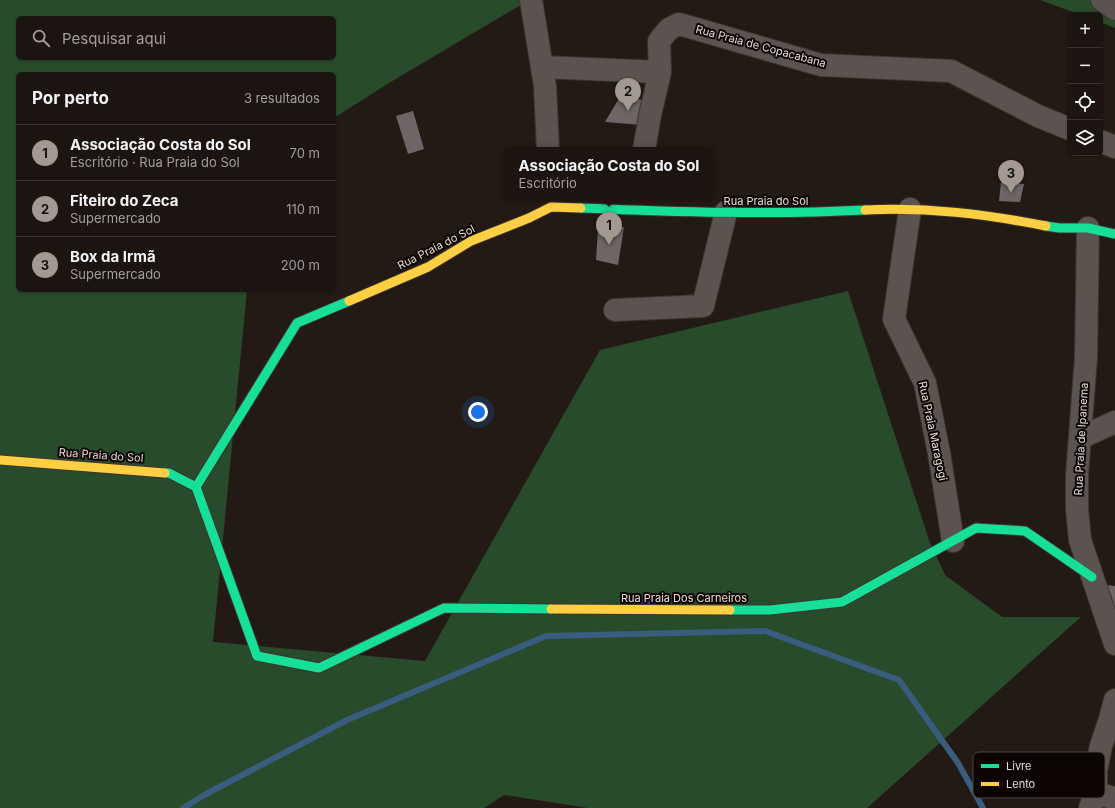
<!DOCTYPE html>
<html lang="pt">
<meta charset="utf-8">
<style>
body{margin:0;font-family:Inter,sans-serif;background:#241d19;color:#f1f3f6}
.controls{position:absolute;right:12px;top:12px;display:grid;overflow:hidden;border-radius:6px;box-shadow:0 1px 3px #0004}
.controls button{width:36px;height:36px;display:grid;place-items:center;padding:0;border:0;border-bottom:1px solid #393330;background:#1b1410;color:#f1f3f6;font:20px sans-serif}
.you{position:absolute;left:478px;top:412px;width:14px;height:14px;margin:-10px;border:3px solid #fff;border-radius:50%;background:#1a73e8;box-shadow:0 0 0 6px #1a73e833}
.badge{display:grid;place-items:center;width:26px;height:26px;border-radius:50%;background:#a49892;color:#111;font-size:13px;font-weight:700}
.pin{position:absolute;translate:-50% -33px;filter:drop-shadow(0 1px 2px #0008)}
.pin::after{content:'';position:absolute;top:21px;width:14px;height:12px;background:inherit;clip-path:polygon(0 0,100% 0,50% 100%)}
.popup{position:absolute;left:504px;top:147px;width:210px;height:52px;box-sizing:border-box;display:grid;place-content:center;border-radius:6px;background:#1b1410;filter:drop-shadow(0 1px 3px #0005);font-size:13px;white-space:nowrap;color:#a09e9f}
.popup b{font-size:15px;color:#f1f3f6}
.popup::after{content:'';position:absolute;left:50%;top:100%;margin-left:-8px;border:8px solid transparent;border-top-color:#1b1410}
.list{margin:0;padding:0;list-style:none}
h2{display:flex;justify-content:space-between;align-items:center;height:52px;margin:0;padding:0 16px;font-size:17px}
h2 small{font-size:13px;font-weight:400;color:#a09e9f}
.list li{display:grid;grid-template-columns:26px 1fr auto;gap:12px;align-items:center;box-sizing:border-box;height:56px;padding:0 16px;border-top:1px solid #393330}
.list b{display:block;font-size:15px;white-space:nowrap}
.list p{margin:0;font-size:13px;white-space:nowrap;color:#a09e9f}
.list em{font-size:13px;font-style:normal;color:#a09e9f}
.icon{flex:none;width:22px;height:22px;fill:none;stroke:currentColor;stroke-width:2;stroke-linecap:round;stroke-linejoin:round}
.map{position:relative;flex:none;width:1115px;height:808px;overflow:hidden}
.search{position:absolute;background:#1b1410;box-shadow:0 1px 3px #0004;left:16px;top:16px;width:320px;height:44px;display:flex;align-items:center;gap:10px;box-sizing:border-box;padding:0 14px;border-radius:6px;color:#a09e9f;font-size:15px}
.panel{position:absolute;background:#1b1410;box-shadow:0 1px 3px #0004;left:16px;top:72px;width:320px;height:220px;border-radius:6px}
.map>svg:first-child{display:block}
</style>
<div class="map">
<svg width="1115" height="808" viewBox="0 0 1115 808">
<rect width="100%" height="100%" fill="#241a15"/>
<path fill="#284b2b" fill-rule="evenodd" d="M0,0H529L389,83L334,118V74H18V290H247L213,642L425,661L600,350L848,291L929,540L945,575L1002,617H1081L867,808H588L504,795L484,808H0ZM18,18H334V58H18Z
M1040,0H1115V28L1100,22V15H1081Z"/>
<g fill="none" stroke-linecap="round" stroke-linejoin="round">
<path stroke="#395c7f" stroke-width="6" d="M183,808L206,794L347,720L546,636L765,631L899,680L958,763L983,808"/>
</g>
<path fill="#6d6566" d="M621,95L647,101L642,125L605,122Z
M413,111L424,149L408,154L396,116Z
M1001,182L1024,184L1020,202L999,201Z
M624,227L618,265L596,260L598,229Z
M1107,585L1115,586V611Z"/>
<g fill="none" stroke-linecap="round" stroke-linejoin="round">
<g stroke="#3d3531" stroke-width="24">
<path id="street" d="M531,0L545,86L548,150
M1102,0L1115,9
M542,67L660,72
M1100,141L1115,147
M644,150L650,115L660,72L659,41L669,29L679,24L821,65L951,71L1038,116L1070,129
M910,209L894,319L925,383L939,453L953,541
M1088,228L1086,357L1077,475V509L1080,540L1115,644
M615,310L703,306L726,212
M1080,438L1115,422
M1096,792L1115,799
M1090,808L1096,792V771L1101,746L1110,719L1115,700"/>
</g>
<g stroke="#3d3531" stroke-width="11">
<path id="fast" d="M581,208C676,212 771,215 865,210
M1046,226L1059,228H1088L1115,234
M165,473H169L196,487L257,656L319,668L444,608L551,609
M196,487L297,323L349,301
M730,610H770L842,602L976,528L1025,531L1092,577"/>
</g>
<g stroke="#3d3531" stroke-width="11">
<path id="slow" d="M865,210C928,207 985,214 1046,226
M349,301L428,267L471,241L529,218L551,207L581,208
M0,460L165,473
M551,609L730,610"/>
</g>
<use href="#street" stroke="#5b5350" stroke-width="22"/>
<use href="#fast" stroke="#16e098" stroke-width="9"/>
<use href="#slow" stroke="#ffcf43" stroke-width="9"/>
</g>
<g text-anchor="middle" stroke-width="4" stroke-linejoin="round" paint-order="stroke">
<g font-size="11" fill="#e9dcd6" stroke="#0d0503">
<text transform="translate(761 46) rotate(15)" y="4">Rua Praia de Copacabana</text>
<text x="766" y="205">Rua Praia do Sol</text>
<text transform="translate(436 247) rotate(-27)" y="4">Rua Praia do Sol</text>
<text transform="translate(933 431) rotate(78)" y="4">Rua Praia Maragogi</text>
<text transform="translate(1081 439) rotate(-87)" y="4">Rua Praia de Ipanema</text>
<text transform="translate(101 455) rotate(4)" y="4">Rua Praia do Sol</text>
<text x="684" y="602">Rua Praia Dos Carneiros</text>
</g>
</g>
<rect x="973" y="752" width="132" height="46" rx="6" fill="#0d0503" stroke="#4f4642" stroke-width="1"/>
<rect x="981" y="764" width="18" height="4" fill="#16e098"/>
<rect x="981" y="782" width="18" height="4" fill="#ffcf43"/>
<g font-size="11" fill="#e9dcd6">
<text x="1006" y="770">Livre</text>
<text x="1006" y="788">Lento</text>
</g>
</svg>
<div class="controls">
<button>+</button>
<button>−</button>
<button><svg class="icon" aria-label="locate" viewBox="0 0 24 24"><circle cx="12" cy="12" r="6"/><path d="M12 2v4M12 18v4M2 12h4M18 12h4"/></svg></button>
<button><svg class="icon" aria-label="layers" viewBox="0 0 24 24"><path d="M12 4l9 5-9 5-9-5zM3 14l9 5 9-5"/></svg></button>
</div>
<div class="you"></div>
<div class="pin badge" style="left:609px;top:245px">1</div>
<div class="popup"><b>Associação Costa do Sol</b>Escritório</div>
<div class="pin badge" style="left:628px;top:111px">2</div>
<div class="pin badge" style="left:1011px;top:193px">3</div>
<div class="search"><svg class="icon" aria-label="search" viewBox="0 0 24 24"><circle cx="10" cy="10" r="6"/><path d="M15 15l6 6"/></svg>Pesquisar aqui</div>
<section class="panel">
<h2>Por perto<small>3 resultados</small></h2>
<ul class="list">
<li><span class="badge">1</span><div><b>Associação Costa do Sol</b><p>Escritório · Rua Praia do Sol</p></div><em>70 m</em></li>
<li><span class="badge">2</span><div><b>Fiteiro do Zeca</b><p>Supermercado</p></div><em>110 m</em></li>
<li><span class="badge">3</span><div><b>Box da Irmã</b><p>Supermercado</p></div><em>200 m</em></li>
</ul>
</section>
</div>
